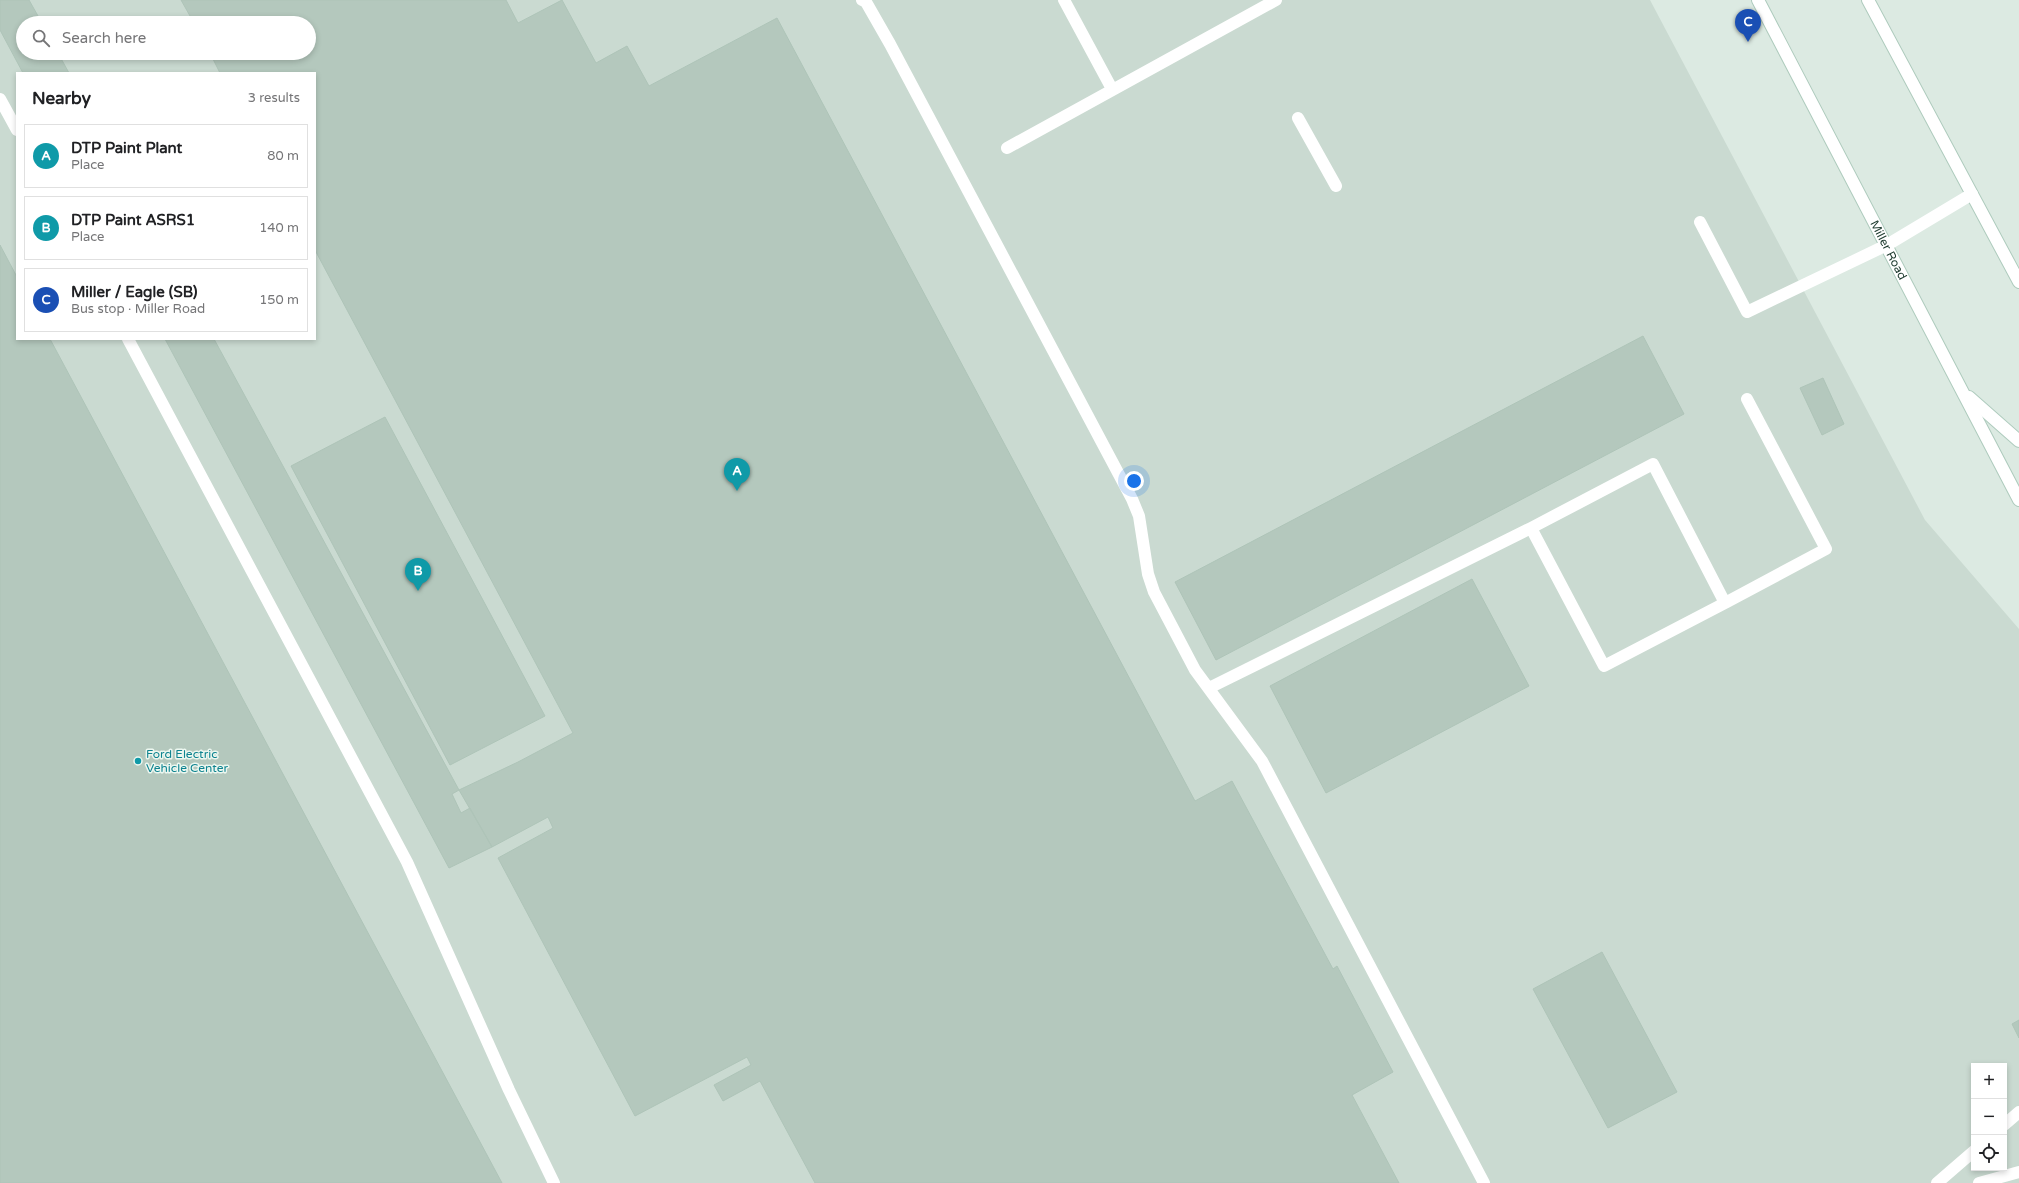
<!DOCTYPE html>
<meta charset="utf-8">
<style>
body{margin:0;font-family:"Varela Round",sans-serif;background:#f6f6f6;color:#202124}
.controls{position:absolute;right:12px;bottom:12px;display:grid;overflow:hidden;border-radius:0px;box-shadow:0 2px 6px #0003}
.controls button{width:36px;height:36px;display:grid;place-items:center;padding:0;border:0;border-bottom:1px solid #e0e0e0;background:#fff;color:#202124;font:20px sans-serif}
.you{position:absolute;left:1134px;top:481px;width:14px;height:14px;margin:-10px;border:3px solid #fff;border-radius:50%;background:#1a73e8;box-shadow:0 0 0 6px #1a73e833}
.badge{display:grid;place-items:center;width:26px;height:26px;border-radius:50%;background:#111827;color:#fff;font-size:13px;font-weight:700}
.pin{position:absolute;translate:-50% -33px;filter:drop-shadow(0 1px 2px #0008)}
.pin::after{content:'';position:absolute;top:21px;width:14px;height:12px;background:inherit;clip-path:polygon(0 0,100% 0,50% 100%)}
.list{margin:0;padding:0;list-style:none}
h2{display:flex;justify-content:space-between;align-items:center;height:52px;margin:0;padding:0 16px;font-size:17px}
h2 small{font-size:13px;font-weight:400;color:#757577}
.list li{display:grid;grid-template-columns:26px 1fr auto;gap:12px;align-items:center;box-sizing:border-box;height:64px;margin:0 8px 8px;padding:0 8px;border:1px solid #e0e0e0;border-radius:0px}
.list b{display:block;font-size:15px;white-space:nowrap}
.list p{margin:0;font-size:13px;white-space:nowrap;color:#757577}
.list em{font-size:13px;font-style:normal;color:#757577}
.icon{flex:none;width:22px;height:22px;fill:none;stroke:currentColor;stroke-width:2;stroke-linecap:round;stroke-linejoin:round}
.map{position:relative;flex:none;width:2019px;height:1183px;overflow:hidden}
.search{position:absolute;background:#fff;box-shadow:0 2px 6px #0003;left:16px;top:16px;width:300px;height:44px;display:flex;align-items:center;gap:10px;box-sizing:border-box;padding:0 14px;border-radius:22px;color:#757577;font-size:15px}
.panel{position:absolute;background:#fff;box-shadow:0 2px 6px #0003;left:16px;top:72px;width:300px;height:268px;border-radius:0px}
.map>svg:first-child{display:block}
</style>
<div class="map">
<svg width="2019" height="1183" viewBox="0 0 2019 1183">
<rect width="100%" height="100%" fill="#dceae2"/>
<path fill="#cadad1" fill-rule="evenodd" d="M0,0H1650L1925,520L2019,629V1183H0ZM23,23H309V53H23ZM17,73H315V339H17ZM1974,1066H2004V1168H1974Z"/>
<path fill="#b4c8bd" stroke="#aec4b8" d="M0,0H29L42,23H23V53H58L69,73H23L0,30Z
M181,0H506L518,23L562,0L596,63L627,46L649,86L777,18L1195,801L1232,781L1333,969L1337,966L1393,1072L1352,1095L1399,1183H815L760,1081L723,1101L714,1085L751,1065L747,1057L635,1116L498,858L553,828L548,817L492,847L459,790L518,762L573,733L315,250V73H220L210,53H309V23H194Z
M0,245L17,277V339H50L502,1183H0Z
M1643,336L1684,414L1216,660L1175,582Z
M165,339H214L459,790L452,794L461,813L470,808L492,847L449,868Z
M1823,378L1844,424L1822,435L1800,388Z
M385,417L545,716L450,765L291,466Z
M1472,579L1529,686L1326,793L1270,686Z
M1602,952L1677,1092L1608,1128L1533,989Z
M2019,1020V1038L2012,1024Z"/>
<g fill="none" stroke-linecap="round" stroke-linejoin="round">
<g stroke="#aecbbd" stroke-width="14">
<g id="secondary">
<path id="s1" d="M1758,0L2019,500"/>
<path d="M1868,0L2019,282"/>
<path d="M1969,397L2019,441"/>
</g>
</g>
<path stroke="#fff" stroke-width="12" d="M862,0L866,2L890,44L1132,499L1139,516L1148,574L1154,592L1195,670L1262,761L1484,1183
M1064,0L1112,89
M0,99L17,130
M1298,118L1336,186
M1007,148L1276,0
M1700,222L1747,312L1887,245L1972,194
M128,339L407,862L509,1090L554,1183
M1725,603L1826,549L1747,399
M1209,688L1531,528L1653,464L1725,603L1604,666L1531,528
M2004,1125L2019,1112
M1937,1183L1974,1151
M1979,1183L2019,1172"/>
<use href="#secondary" stroke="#fff" stroke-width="12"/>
</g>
<circle fill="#0f9aa8" stroke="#ecf7f0" stroke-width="1.5" cx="138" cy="761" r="4"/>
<g text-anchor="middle" stroke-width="3" stroke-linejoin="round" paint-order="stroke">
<g font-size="12" fill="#1d3a2e" stroke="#ecf7f0">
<text dy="4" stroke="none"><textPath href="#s1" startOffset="282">Miller Road</textPath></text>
</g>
<g font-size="12" fill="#0d838f" stroke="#ecf7f0" text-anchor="start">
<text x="146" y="758">Ford Electric<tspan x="146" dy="14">Vehicle Center</tspan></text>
</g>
</g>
</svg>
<div class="controls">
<button>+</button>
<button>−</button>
<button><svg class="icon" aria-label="locate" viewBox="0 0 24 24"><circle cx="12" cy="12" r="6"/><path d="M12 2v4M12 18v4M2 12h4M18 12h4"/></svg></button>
</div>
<div class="you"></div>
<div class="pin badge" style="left:737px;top:491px;background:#0f9aa8">A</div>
<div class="pin badge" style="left:418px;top:591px;background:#0f9aa8">B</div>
<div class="pin badge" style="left:1748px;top:42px;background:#1a4fb4">C</div>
<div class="search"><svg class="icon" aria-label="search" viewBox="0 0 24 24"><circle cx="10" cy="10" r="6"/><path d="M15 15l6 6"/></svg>Search here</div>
<section class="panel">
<h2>Nearby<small>3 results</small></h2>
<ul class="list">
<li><span class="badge" style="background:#0f9aa8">A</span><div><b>DTP Paint Plant</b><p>Place</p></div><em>80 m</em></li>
<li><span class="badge" style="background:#0f9aa8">B</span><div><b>DTP Paint ASRS1</b><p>Place</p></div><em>140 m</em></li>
<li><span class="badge" style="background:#1a4fb4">C</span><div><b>Miller / Eagle (SB)</b><p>Bus stop · Miller Road</p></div><em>150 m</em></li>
</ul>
</section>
</div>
